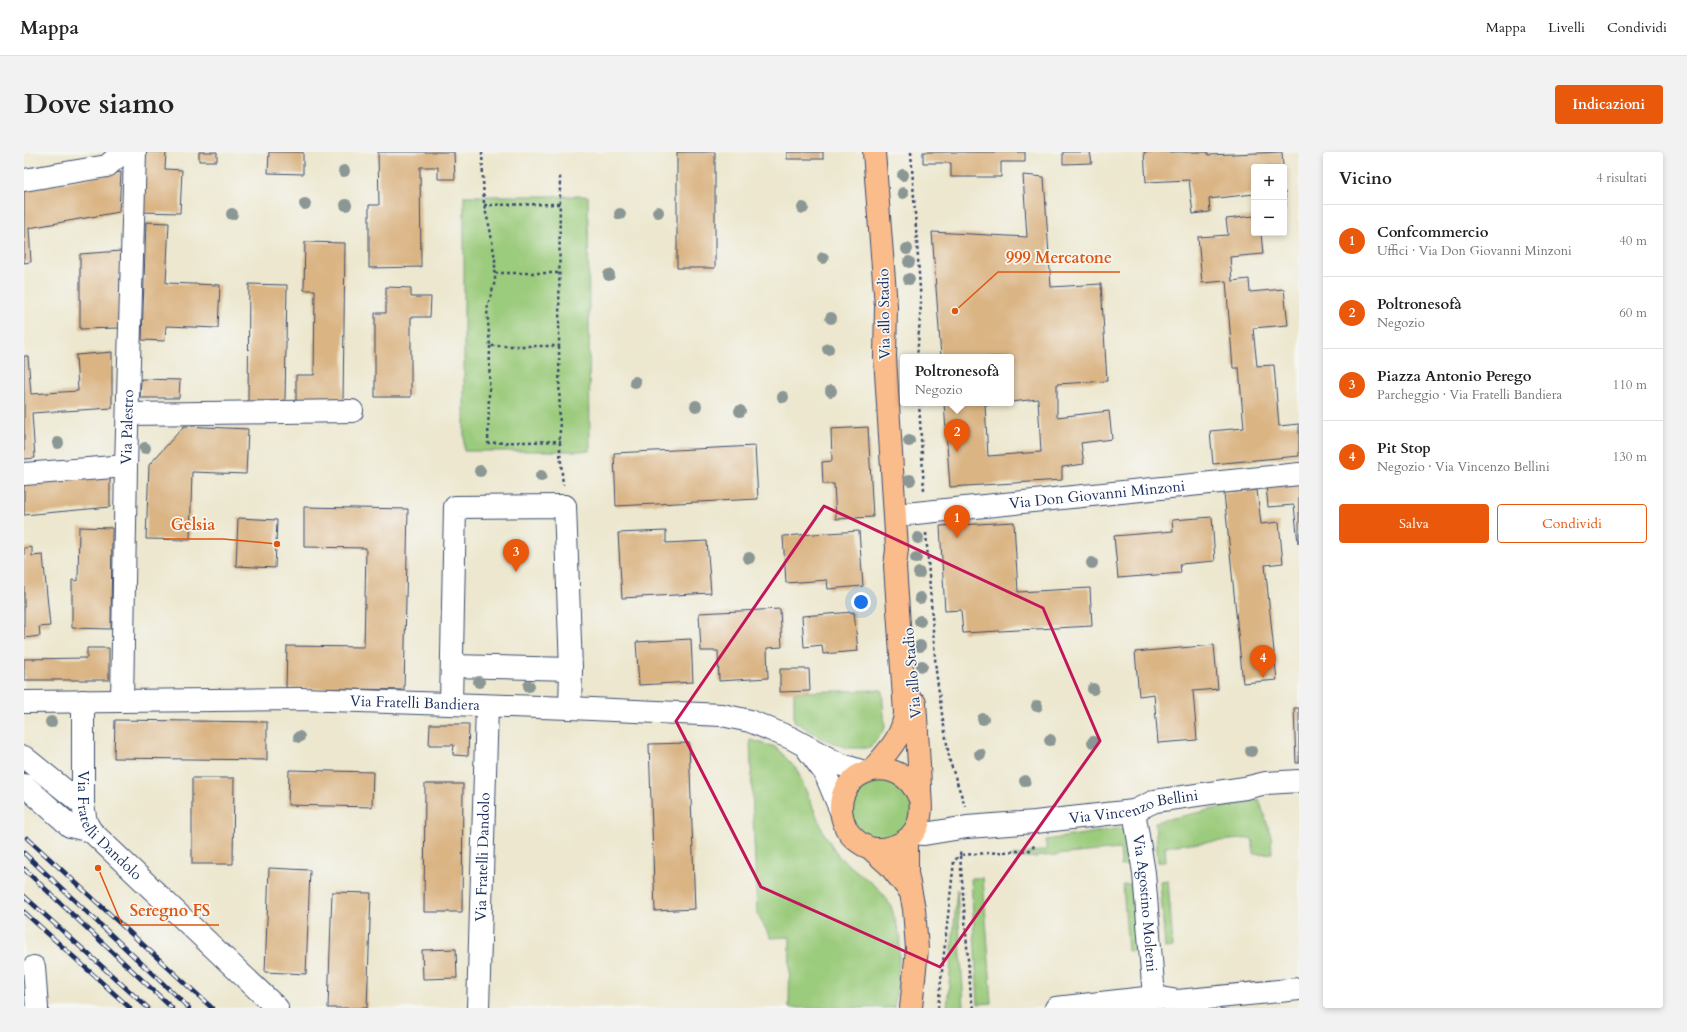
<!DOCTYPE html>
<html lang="it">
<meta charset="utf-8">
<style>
body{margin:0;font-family:Cardo,serif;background:#f2f2f2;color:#222}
.controls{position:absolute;right:12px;top:12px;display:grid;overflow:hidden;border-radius:4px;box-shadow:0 2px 6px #0003}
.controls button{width:36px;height:36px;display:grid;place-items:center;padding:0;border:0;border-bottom:1px solid #e0e0e0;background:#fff;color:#222;font:20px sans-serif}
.you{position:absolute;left:837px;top:450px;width:14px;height:14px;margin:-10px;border:3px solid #fff;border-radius:50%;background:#1a73e8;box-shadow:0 0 0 6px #1a73e833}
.badge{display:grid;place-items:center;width:26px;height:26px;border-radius:50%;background:#ea580c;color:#fff;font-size:13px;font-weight:700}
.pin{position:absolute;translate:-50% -33px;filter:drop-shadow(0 1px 2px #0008)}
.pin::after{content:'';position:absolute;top:21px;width:14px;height:12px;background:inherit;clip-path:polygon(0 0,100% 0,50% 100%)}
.popup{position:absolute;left:876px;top:202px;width:114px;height:52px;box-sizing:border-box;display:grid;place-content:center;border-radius:4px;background:#fff;filter:drop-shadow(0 1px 3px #0005);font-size:13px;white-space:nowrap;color:#767676}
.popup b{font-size:15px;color:#222}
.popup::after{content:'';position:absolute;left:50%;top:100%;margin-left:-8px;border:8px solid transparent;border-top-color:#fff}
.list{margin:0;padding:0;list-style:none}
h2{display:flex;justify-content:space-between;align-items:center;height:52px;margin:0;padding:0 16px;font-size:17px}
h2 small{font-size:13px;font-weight:400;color:#767676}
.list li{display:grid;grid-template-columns:26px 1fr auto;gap:12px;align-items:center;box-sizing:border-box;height:72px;padding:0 16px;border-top:1px solid #e0e0e0}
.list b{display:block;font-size:15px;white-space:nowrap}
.list p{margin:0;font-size:13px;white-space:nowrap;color:#767676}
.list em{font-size:13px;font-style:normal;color:#767676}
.actions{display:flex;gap:8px;padding:12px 16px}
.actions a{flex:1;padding:9px 0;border:1px solid #ea580c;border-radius:4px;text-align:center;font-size:14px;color:#ea580c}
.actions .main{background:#ea580c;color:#fff}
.map{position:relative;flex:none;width:1275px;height:856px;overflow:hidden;border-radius:4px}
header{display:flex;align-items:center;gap:24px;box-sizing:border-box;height:56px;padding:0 20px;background:#fff;border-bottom:1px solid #e0e0e0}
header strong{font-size:19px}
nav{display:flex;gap:22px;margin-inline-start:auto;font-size:14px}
.intro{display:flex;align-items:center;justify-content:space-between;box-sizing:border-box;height:96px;padding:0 24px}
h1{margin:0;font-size:28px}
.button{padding:10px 18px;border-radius:4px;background:#ea580c;color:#fff;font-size:14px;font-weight:700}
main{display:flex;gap:24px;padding:0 24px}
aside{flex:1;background:#fff;border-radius:4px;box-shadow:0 2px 6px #0003}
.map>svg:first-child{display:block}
</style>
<header>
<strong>Mappa</strong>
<nav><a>Mappa</a><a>Livelli</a><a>Condividi</a></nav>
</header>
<div class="intro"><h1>Dove siamo</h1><a class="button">Indicazioni</a></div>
<main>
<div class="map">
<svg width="1275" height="856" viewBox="0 0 1275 856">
<rect width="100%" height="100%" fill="#f6f6f2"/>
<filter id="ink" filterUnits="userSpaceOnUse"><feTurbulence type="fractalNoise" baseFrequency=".025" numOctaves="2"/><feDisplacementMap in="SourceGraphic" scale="8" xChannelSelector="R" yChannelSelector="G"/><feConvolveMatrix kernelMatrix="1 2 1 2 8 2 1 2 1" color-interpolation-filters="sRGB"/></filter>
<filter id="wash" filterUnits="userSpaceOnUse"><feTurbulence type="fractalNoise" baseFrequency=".012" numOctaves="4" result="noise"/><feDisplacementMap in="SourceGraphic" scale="16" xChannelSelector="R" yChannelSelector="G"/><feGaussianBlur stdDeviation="0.9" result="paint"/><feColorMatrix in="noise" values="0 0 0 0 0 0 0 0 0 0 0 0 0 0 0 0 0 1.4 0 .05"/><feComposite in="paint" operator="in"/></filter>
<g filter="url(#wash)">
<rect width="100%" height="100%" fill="#ece7ce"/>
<path fill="#9bcb7b" stroke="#5b7d6c" d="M440,44H564L566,299H440Z
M858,538L861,576L846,596H824L799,587L770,569V540Z
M726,588L752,595L773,618L800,681L815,705L855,737L867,754L876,784L874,831L870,856H765L766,785L747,786L733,762Z
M850,626L874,630L888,652L887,666L879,679L867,687H848L830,673C826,643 825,644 850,626Z
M1235,647L1247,684L1248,701L1230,702L1228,686L1141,694L1142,710H1134L1131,670Z
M1098,676L1103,684L1105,713L1097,714L1096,697L988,707V704L1022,698V688Z
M947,726H959L968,851L954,852Z
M1144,728L1149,795L1141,796L1136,729Z
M1107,732L1112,798L1104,799L1099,733Z
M933,737L940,856H923Z"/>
<g id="blocks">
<path fill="#dab483" d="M120,0H142L141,17L158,18L156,61L118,60Z
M175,0H193V9H175Z
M245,0H279V22L244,21Z
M354,0H430L431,27H414V15H396L397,115L345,116V53H355Z
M653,0H691V116H653Z
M763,0H799V7H763Z
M899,0H1001V10H977V25H927V11H899Z
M1039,0H1066L1068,11L1039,12Z
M1120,0H1184V3L1258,0L1259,15H1230V42L1185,47L1186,60L1169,62L1165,28L1122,30Z
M97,20L95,60L5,76L7,110L0,111V38Z
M999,23L1020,25L1027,135L1077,132L1083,229L1033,232V265L1085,259L1088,287L1057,291L1060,312L1038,315V328L926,335L920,251H970L961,253L964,304L1017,300L1014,247L987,250V205H917L908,80L1003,85Z
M1260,40H1261L1262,55L1260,56Z
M1230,64V81H1237L1239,102L1206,105L1208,129L1225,127L1226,140L1260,137L1264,173L1229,176L1233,214L1250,213L1255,274L1275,272V304L1189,312L1186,279L1220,276L1215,216H1209L1202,129L1178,131L1174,85L1204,83L1202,67Z
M122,70L145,71L142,131L196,133L194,176L142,174L141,189L118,188Z
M281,90L321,91L319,251L272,250V223H290L291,138H280Z
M97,99L95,176L56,177V102Z
M225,132L263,133L261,250H224Z
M362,135L387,136V145H407L406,165H387V245H351V161H362Z
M88,200V256L8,261L11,306L0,307V204H4L7,242L54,239L52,203Z
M117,227L156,228L155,246H116Z
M160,274L224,277L222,322L168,320L166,388L122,387L125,313Z
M844,275L849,365L812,367L810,332H799L798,310L808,309L807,277Z
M731,294L734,347L592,354L590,301Z
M86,322V355L0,363V328Z
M1275,330V391H1274L1270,353L1244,355L1242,333Z
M1233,338L1237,372L1255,370L1259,411L1241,413L1253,528L1219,531L1200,341Z
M280,355L384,357L380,538L262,536L263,494L340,495L342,396L280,395Z
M1188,365L1191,409L1156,412L1157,421L1094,426L1090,384L1149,379L1148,368Z
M214,366L253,368L251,416L212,414Z
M990,370L994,440L1066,436L1068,474L939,481L937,458L921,459L916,374Z
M55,375L88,376L87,477L48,476V428L54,429Z
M642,379V391L683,389L687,441L598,446L594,381Z
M835,379L839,434L804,437L803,428L762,431L759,384Z
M8,395V404L19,403L26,474L15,475L16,484L0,486V396Z
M756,457L758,495L743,496L744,526L695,529L694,499H677L675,461Z
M830,460L834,499L799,502L798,493L780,495L778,464Z
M667,487L669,530L615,533L612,490Z
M1190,493L1194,537L1169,539L1173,588L1134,591L1130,542L1115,544L1111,500Z
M63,496H85V528H0V507L63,506Z
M756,517H785L786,539L756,540Z
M1270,556H1275V611H1272Z
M91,568L243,570V608L90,606Z
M406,572H445L444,604L429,603L430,593H405Z
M665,591L671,757L631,759L625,592Z
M265,618L349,620L348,655L264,653Z
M168,626H210L209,712H168Z
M401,632H439L438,760H400Z
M245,716L286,718L282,822L241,820Z
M308,740L347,741L343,856H304Z
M432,797L433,826L399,827L398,798Z"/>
</g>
</g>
<g filter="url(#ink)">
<use href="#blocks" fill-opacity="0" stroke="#3a4b6f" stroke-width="1"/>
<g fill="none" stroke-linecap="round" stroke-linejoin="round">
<g stroke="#3a4b6f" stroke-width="24">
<g id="minor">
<path d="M0,28L83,14L99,0"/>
<path d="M104,262L328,259"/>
<path d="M0,322L102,314"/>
<path id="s1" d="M872,363L1275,322"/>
<path d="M428,514L547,517"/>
<path id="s2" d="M59,549V653L62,670L67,679L253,856"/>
<path id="s3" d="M98,549L102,314L111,0"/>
<path id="s4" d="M0,550L276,547L546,556L698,563L726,569L750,579L767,586L815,612L840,620"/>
<path d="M427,552L431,355L541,354L547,517L546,556"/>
<path d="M784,598L801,621L816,657"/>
<path d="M0,605L59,653"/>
<path d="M0,633L46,674L67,679"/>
<path id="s5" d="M1110,659L1120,721L1130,845"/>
<path id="s6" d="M889,681L900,682L943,675L1011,670L1110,659L1131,649L1221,636L1242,631L1275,629"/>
<path d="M10,815L13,856"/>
<path id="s7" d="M454,856L463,554"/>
<path d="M1032,856L1130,845L1154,849L1275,837"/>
</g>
</g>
<g stroke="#3a4b6f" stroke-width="24">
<path id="major" d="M891,551C893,579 895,607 896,636C896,647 899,660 894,672C888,689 870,697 853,697C841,697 827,686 822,676C797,622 874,591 896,647
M848,618C863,600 879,585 881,561L871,414L873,397L861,205L862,154L850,0
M883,687V721L890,757L893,797L887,856
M846,696L865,713L885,738"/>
</g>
<path stroke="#3a4b6f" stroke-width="2.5" stroke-dasharray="3 3" stroke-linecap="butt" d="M458,0L460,53L466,77L471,107V129L463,157L466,194H535L536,23
M887,0L897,152L893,205
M460,53L536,52
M471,121H535
M466,194L464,291L537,289
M535,194L536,300L539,333
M895,251L900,338
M902,381L912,519L918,562L926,610L941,654
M914,856L930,709L936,703L937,698
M950,856L947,846L936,703L1008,698L1011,691"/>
<use href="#minor" stroke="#fff" stroke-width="22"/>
<use href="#major" stroke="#fabc8b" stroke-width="22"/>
<g stroke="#1b2f5e" stroke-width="4.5">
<path id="rail" d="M3,686L188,856
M0,701L165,856
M0,717L148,856
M0,744L124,856
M0,760L106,856"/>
</g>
<use href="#rail" stroke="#f6f6f2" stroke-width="3" stroke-dasharray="9" stroke-linecap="butt"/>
</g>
<g fill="#8b9794">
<circle cx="320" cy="19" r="6"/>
<circle cx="879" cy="23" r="6"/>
<circle cx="879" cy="41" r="6"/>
<circle cx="281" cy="52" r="6"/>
<circle cx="322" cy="53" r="6"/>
<circle cx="779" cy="56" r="6"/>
<circle cx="634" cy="60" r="6"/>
<circle cx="208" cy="62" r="6"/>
<circle cx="596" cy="62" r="6"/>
<circle cx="883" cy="97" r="6"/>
<circle cx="799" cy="106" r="6"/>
<circle cx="885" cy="110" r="6"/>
<circle cx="585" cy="123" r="6"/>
<circle cx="885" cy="127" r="6"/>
<circle cx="807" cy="166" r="6"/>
<circle cx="804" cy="197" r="6"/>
<circle cx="611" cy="230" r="6"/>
<circle cx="807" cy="239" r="6"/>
<circle cx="759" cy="245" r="6"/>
<circle cx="672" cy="254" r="6"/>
<circle cx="716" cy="259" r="6"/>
<circle cx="885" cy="289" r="6"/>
<circle cx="34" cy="291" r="6"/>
<circle cx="121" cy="296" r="6"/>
<circle cx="456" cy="319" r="6"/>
<circle cx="517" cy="324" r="6"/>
<circle cx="886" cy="328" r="6"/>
<circle cx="894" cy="386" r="6"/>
<circle cx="725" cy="406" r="6"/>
<circle cx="892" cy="406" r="6"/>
<circle cx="1068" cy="411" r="6"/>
<circle cx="895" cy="421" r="6"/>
<circle cx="896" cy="446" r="6"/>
<circle cx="896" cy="469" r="6"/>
<circle cx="896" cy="494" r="6"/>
<circle cx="898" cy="514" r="6"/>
<circle cx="455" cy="530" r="6"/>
<circle cx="505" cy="534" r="6"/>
<circle cx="1069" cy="537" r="6"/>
<circle cx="1013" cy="554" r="6"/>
<circle cx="959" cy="567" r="6"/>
<circle cx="27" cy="570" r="6"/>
<circle cx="275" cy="585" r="6"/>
<circle cx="1026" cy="588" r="6"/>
<circle cx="1069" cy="590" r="6"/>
<circle cx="1227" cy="599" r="6"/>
<circle cx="956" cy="602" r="6"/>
<circle cx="1001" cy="629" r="6"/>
</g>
</g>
<path fill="none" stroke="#c2185b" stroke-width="3" stroke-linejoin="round" d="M800,354L1019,456L1076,589L916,815L737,735L652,569Z"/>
<g text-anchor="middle" stroke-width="3.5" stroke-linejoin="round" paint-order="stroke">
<g font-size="15" fill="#1b2f5e" stroke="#f6f6f2">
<text transform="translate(860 162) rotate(-91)" y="5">Via allo Stadio</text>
<text dy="5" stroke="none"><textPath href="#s3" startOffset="274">Via Palestro</textPath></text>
<text dy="5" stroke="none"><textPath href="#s1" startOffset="202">Via Don Giovanni Minzoni</textPath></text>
<text transform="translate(888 521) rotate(-95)" y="5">Via allo Stadio</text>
<text dy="5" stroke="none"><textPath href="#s4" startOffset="391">Via Fratelli Bandiera</textPath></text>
<text dy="5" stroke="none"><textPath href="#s6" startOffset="223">Via Vincenzo Bellini</textPath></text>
<text dy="5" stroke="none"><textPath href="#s2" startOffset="134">Via Fratelli Dandolo</textPath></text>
<text dy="5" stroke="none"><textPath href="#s7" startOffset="151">Via Fratelli Dandolo</textPath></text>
<text dy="5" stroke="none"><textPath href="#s5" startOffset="93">Via Agostino Molteni</textPath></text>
</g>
</g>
<path fill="none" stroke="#de5710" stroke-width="1.5" d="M931 159L974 120H1096M253 392L199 387H139M74 716L98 773H195"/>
<g fill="#de5710" stroke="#f6f6f2" stroke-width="1.5">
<circle cx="931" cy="159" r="4"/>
<circle cx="253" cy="392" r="4"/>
<circle cx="74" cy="716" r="4"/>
</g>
<g font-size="16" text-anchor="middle" font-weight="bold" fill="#de5710" stroke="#f6f6f2" stroke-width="3.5" stroke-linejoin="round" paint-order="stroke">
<text x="1035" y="111">999 Mercatone</text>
<text x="169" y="378">Gelsia</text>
<text x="146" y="764">Seregno FS</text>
</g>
</svg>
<div class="controls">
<button>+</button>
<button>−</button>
</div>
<div class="you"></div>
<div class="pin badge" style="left:933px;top:386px">1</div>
<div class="pin badge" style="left:933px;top:300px">2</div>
<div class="popup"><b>Poltronesofà</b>Negozio</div>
<div class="pin badge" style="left:492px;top:420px">3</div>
<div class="pin badge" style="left:1239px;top:526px">4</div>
</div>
<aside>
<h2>Vicino<small>4 risultati</small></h2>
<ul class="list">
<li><span class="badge">1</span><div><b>Confcommercio</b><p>Uffici · Via Don Giovanni Minzoni</p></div><em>40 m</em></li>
<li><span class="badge">2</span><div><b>Poltronesofà</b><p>Negozio</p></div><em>60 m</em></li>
<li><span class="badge">3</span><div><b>Piazza Antonio Perego</b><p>Parcheggio · Via Fratelli Bandiera</p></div><em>110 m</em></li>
<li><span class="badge">4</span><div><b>Pit Stop</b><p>Negozio · Via Vincenzo Bellini</p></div><em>130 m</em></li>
</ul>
<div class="actions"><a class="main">Salva</a><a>Condividi</a></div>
</aside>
</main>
